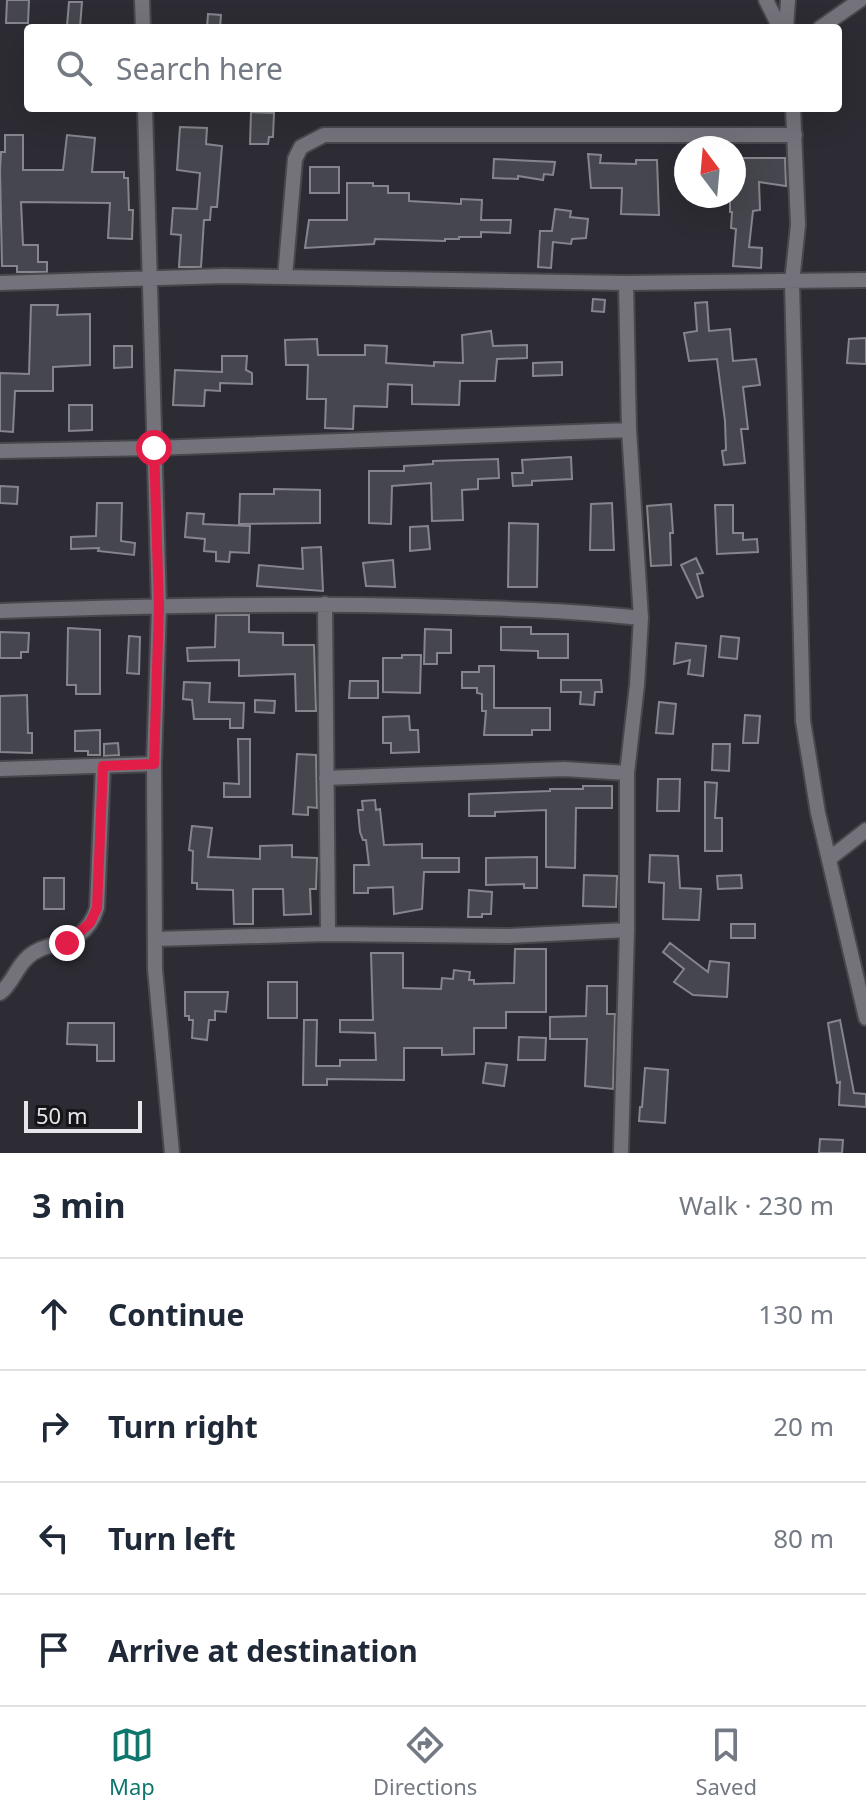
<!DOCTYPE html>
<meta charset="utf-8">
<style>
body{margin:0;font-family:"Noto Sans",sans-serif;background:#f2f2f3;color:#1f2937}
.compass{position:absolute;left:674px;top:136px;width:72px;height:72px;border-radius:50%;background:#fff;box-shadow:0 8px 32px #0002;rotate:344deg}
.scale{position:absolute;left:24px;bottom:20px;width:118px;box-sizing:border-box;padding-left:8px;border:4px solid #e5e5ea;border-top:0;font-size:22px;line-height:28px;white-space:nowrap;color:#e5e5ea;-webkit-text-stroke:6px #151518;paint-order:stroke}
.stop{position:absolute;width:24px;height:24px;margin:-18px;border:6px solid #e11d48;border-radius:50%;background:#fff}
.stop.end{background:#e11d48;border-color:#fff;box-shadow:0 2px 8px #0008}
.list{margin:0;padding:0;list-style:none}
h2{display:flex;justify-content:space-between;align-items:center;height:104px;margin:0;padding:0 32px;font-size:34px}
h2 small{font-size:26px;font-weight:400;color:#747a83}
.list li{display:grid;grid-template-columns:52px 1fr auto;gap:24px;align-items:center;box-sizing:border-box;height:112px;padding:0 32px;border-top:2px solid #e0e1e3}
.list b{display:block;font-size:30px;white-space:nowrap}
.list em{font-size:26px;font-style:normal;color:#747a83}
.icon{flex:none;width:44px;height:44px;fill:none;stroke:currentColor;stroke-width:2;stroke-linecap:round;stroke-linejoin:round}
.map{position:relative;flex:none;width:866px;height:1153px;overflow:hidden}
.search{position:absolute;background:#fff;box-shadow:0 8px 32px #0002;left:24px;right:24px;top:24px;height:88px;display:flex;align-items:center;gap:20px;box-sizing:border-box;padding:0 28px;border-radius:8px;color:#747a83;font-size:30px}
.sheet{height:552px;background:#fff}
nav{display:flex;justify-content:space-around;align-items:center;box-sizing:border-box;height:112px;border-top:2px solid #e0e1e3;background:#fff;font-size:22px;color:#747a83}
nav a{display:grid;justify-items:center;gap:4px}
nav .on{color:#0f766e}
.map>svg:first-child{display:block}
</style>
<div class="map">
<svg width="866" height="1153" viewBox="0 0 866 1153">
<rect width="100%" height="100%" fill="#2d2c34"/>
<path fill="#46464e" stroke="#86858e" stroke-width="2" d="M7,0H29L28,23H6Z
M69,2H82L80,27L67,26Z
M208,14L221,15L220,28H207Z
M251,112L274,113L273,137H269L268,144H250Z
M180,127L207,128L206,144L222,146L217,207H211L210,220H204L201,267H179L181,235L171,234L173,208L197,209L200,173L177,170Z
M5,135H23V170H63L67,135L95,138L92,172H124V178H128L129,210H133L132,239L108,238L110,203L21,202L23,245H38V262H47V272H17V266H2L0,170L1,152H5Z
M588,154L601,155L600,163L636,164V160H657L659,215L621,214L622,188H591Z
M734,158H785L786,186L759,182L760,210L753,211L749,247L762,248L761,268L733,266L736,229L731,228L732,212H730V196H734Z
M494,159L555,162L553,175L544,174L543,180L518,176V179L493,178Z
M310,167H339V193H310Z
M347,183H373V186H388V193H409V201L461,204V199L482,200L481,220H511L510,233L481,232V237H459V239H445V241L375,239L374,244L305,248L309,220H347Z
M555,209L571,211L570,217L588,219L586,238L572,239L571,244L553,242L551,268L538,267L540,231H552Z
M593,299L605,300L604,312L592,311Z
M707,302L709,331L730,329L733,361L756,359L760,385L743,387L748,429H741L745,463L724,465L722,451L726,450L725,421L717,359L689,361L684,333L697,331L695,303Z
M31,305H58L57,315L90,314V365L53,367V391H15L13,432L0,431V373L29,374Z
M491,331L493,346L527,345V358L497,359L495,381H460L459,405L412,404V385L388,384L387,407L354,406L353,429L325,428L326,399H307L308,365H286L285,340L317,339L318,355H365V345L387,346L386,363L434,366V362L463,363L462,335Z
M866,338V364L847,363L849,339Z
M114,346H132V367L114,368Z
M222,356H247L246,370L252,373V384L220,383V391L205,390L204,406L173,405L175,370L222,372Z
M562,362V375L533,376V363Z
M69,405H92V430L69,431Z
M571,457L572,479L532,481V485L513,486L512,473H523L522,460Z
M498,459L499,478L478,479V489L462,490L463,520L432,521L431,483L392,486L391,524L369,523V471H404V466L433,464V461Z
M0,486L18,487L17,504L0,503Z
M274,489L320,490V523L239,524L240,494H274Z
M97,503H122L121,541L135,543L134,555L98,551L99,548L71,549V537L96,536Z
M612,503L614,550H590L591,504Z
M671,504L673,533H670L671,565L651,566L647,506Z
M715,505H733V533H743V540L757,539L758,552L717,554Z
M187,513L204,514L203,524L250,526L249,553L230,552L229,562L216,561V552L204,551L205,539L185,537Z
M509,523L538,524L537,587H508Z
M428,526L430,549L410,551V527Z
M321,547L323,591L257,586L259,565L303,569L302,548Z
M696,558L703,573L697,574L703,596L697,598L681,565Z
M393,560L395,587L366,586L363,563Z
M216,615H249V632L283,633V645H314L316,711H296L295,674L239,676V660L188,661L187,648L215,647Z
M501,627H531V634H568V658H538V651L501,650Z
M68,628L100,630V694H76V685H67Z
M425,629L451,630V653H437V664H424Z
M0,632L29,633L28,652H21V658H0Z
M129,636L140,637L139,674L127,673Z
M721,636L739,638L737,659L719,657Z
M676,643L706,646L703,676L688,674L690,660L674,664Z
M402,655H421L420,693L383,692V658H402Z
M479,666H494V708H550V730H532V735H484L486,711H482V694L477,693V688H462V672H479Z
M561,680H601L602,692H595L594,705L580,704L581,692H561Z
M350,681H378V698H349Z
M184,682L210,683L209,702L244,703L243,728H230V719H194L192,700L183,699Z
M27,695L28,733H32V753L0,752V696Z
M255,700L275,701L274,713L255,712Z
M659,702L676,704L673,734L656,733Z
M745,715L760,716L758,743H743Z
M409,716L410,730H418L419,752L391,753V743H383V717Z
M100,730V755H88V751H75V731Z
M238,739H250V797H224V783L239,784Z
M118,743L119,755L104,756V744Z
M713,744H730L729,771L712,770Z
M297,754L316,755L317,808L308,807V815L293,814Z
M658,779H680L679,811H657Z
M705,782L717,783L715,818H722V851H705Z
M583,786H612V808H576L575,868L546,867V810L495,812V816H469V794L550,791V789H583Z
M375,800L376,810L380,809L384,845L422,844V858H459V872H424L422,909L394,914L393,887L368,888V893H354V865H369L366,840H363L360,832L358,810H363L362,801Z
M192,826L212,828L208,857L260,859V846L292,845V857L317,858L316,889H310L311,914L284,915L283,889H253V924H234L233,890L197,889V883H192L193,851L189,850Z
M650,855L678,856L680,888L701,889L699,920L663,919L664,883L649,882Z
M537,857V888H524V884L486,885V858Z
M584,875L617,876L616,907L583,906Z
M741,875L742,888L718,889L717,876Z
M44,878H64V909H44Z
M469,890L492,892L491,914H482V917H468Z
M731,924H755V938H731Z
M670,943L708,972L710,961L729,963L727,997L693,995L674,982L684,969L663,952Z
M515,949H546V1012H506V1028H474V1054L442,1055V1048H404V1080L327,1079V1085H303L304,1020H317L316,1066H340V1060H376L375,1033L340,1032V1020H373L371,953H403V988L441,989L442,978L453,979L454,970L470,972L469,980H474V984L514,983Z
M268,982H297V1018H268Z
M587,986H607V1014H615L613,1089L585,1086L587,1039H550V1017L586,1016Z
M185,992H228L226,1012L215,1011V1020H209L207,1040L192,1038L193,1020H189V1016H185Z
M840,1020L854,1093L866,1094V1107L839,1105L840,1082L837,1083L828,1023Z
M68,1023H114V1061H97V1045L67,1044Z
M519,1037L546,1038L545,1060H518Z
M486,1063L507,1065L504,1086L483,1083Z
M645,1068L668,1070L665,1123L639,1121L640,1107H642Z
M820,1139L843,1140L842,1153H819Z"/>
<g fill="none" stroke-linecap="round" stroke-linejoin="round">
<g stroke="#47474d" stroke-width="18">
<path id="street" d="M142,0L143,28
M766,0L780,28
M786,28L788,0
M820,28L860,0
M145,108L159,607L154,764L155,969L172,1153
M793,108L798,225L792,282L803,721L818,813L866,1018
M285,277L295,159L301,147L324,135H795
M0,283L224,276L626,283L866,280
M0,451L154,448L629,430
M325,604L328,934
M0,611C138,606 277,603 415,606C491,608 566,610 641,618
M0,769L154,764
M326,778L564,769L627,773
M829,859L866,830
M155,939L328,934L508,936L627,930
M0,993C12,984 16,968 27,958C48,937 83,952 97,908L103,766
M621,1153L627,930V773L637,685L641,618L629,430L626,283"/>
</g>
<use href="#street" stroke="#74737c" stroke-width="14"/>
</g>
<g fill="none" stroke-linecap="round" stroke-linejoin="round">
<path stroke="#e11d48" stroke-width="10" d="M67,943L90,923L97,908L103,766L154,764L159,607L154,448"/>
</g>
</svg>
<svg class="compass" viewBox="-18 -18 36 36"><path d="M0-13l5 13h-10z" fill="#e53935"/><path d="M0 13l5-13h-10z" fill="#747a83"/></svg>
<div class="scale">50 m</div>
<div class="stop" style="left:154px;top:448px"></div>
<div class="stop end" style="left:67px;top:943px"></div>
<div class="search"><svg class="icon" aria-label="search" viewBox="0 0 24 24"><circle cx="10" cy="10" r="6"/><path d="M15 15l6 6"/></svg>Search here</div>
</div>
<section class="sheet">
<h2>3 min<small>Walk · 230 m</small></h2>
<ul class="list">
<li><svg class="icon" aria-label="ahead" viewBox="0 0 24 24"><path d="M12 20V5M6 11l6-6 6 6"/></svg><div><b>Continue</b></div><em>130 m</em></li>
<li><svg class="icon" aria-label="right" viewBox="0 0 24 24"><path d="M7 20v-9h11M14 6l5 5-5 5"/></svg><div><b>Turn right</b></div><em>20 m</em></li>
<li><svg class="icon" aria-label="left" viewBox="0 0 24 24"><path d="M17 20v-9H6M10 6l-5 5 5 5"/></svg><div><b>Turn left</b></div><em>80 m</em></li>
<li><svg class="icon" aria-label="arrive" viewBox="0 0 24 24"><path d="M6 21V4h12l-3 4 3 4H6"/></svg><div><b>Arrive at destination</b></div></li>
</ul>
</section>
<nav>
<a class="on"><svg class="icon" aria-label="map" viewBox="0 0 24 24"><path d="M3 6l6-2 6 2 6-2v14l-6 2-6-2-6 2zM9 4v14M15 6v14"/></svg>Map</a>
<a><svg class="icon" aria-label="directions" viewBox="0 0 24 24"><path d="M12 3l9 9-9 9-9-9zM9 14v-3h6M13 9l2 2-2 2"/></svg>Directions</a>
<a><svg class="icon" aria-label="saved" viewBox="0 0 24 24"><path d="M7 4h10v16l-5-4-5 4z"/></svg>Saved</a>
</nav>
